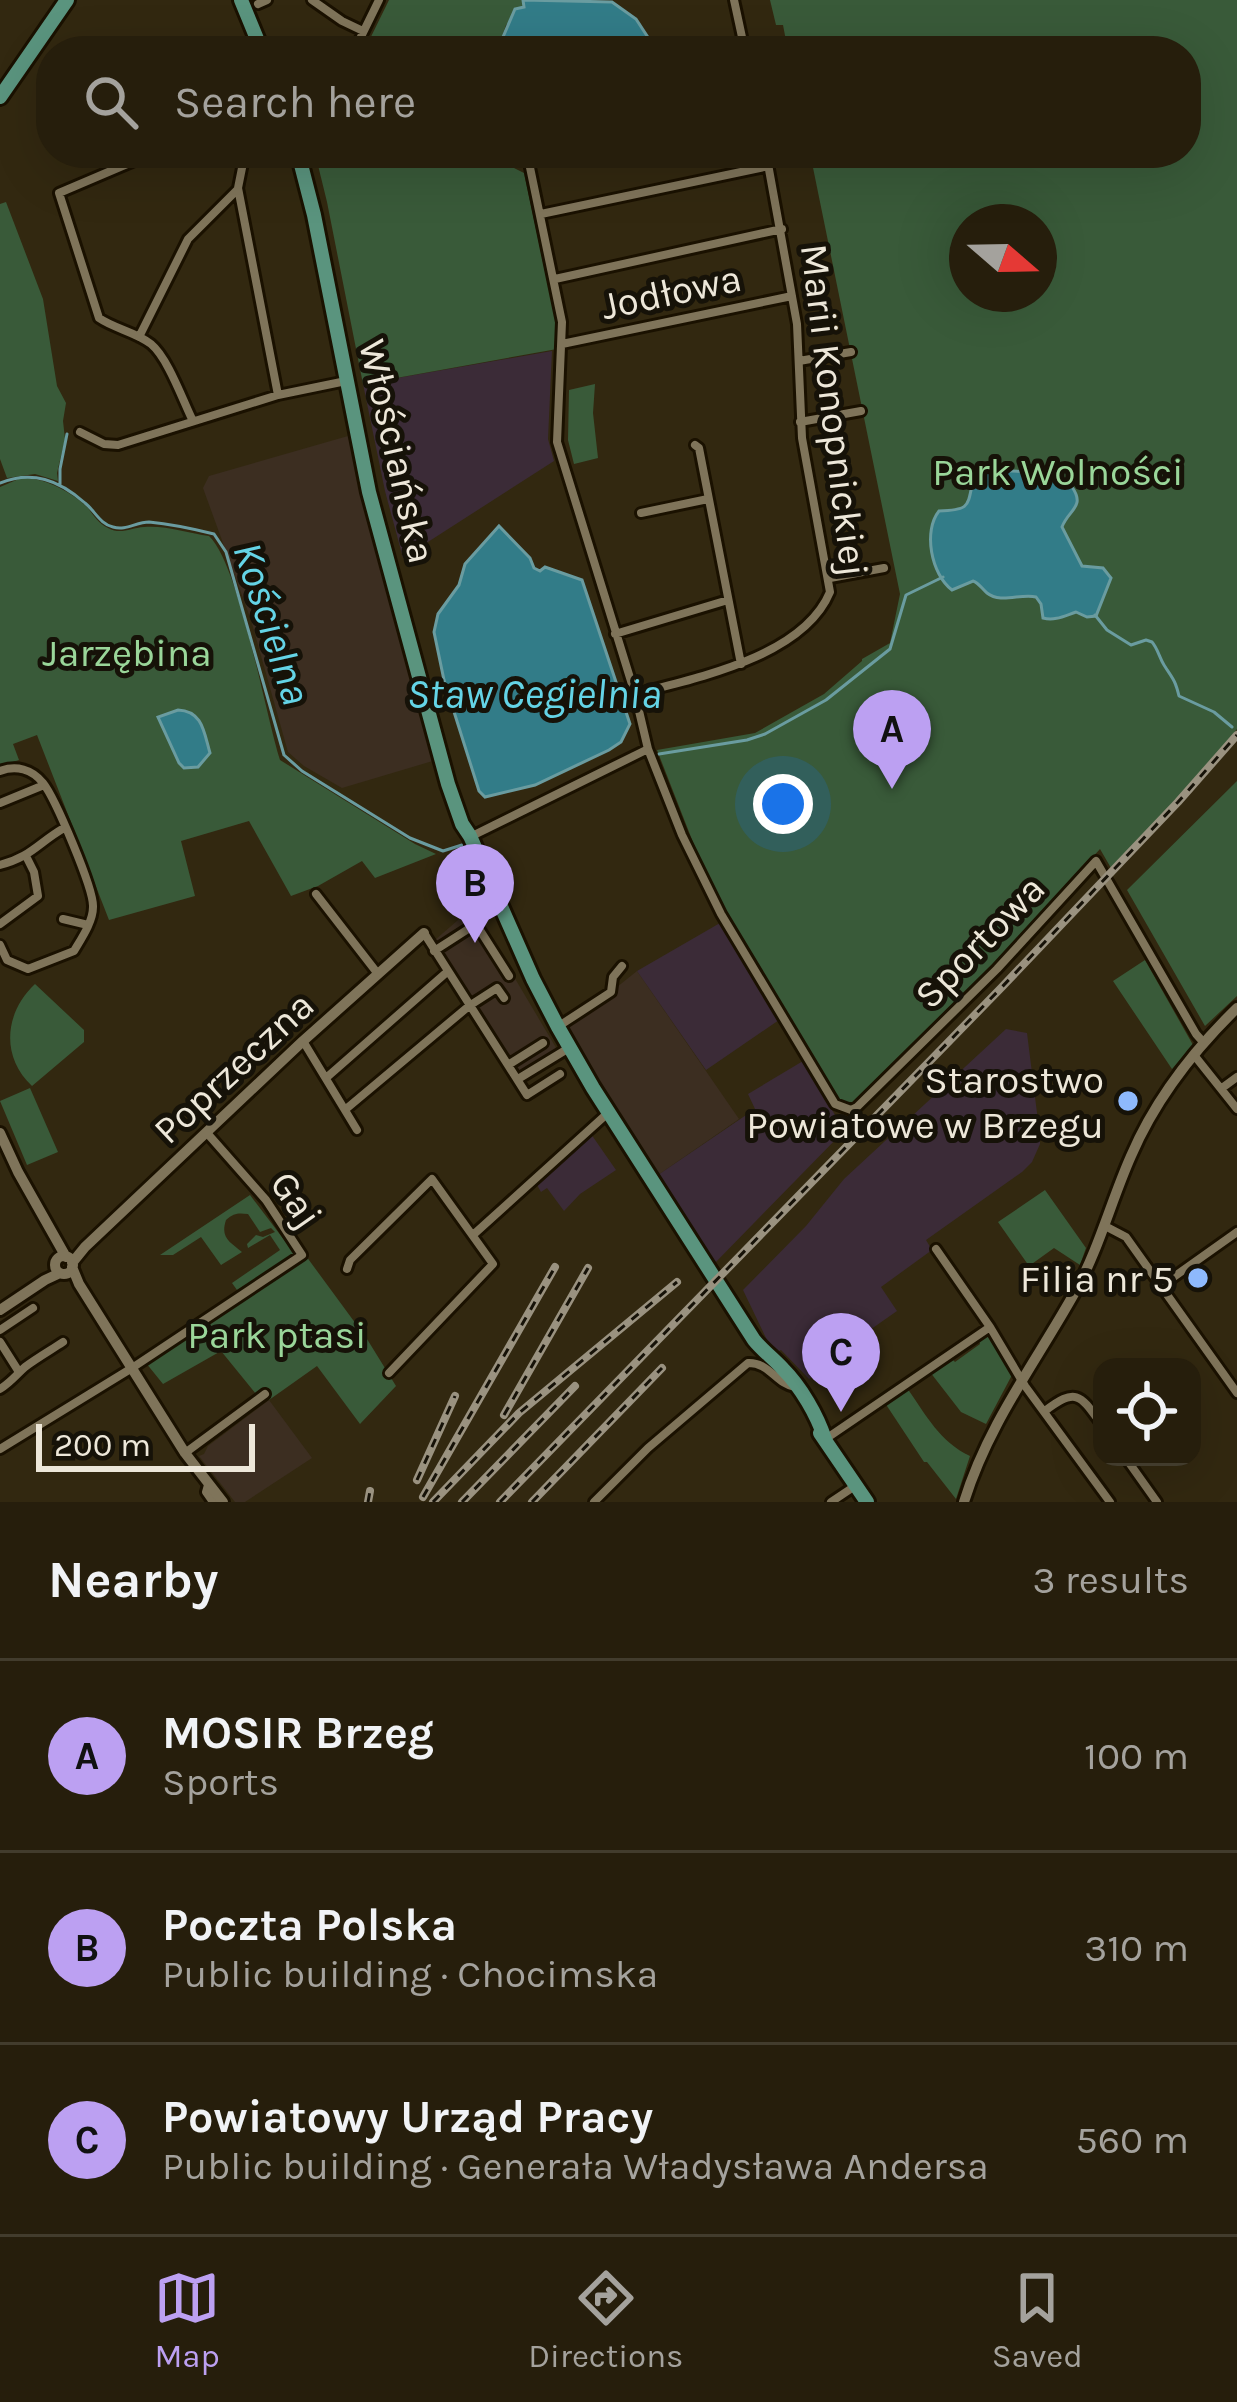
<!DOCTYPE html>
<meta charset="utf-8">
<style>
body{margin:0;font-family:Karla,sans-serif;background:#2e2715;color:#f1f3f6}
.controls{position:absolute;right:36px;bottom:36px;display:grid;overflow:hidden;border-radius:24px;box-shadow:0 12px 48px #0002}
.controls button{width:108px;height:108px;display:grid;place-items:center;padding:0;border:0;border-bottom:3px solid #423c2d;background:#261e0c;color:#f1f3f6;font:60px sans-serif}
.compass{position:absolute;left:949px;top:204px;width:108px;height:108px;border-radius:50%;background:#261e0c;box-shadow:0 12px 48px #0002;rotate:110deg}
.scale{position:absolute;left:36px;bottom:30px;width:219px;box-sizing:border-box;padding-left:12px;border:6px solid #ede7d9;border-top:0;font-size:33px;line-height:42px;white-space:nowrap;color:#ede7d9;-webkit-text-stroke:9px #161208;paint-order:stroke}
.you{position:absolute;left:783px;top:804px;width:42px;height:42px;margin:-30px;border:9px solid #fff;border-radius:50%;background:#1a73e8;box-shadow:0 0 0 18px #1a73e833}
.badge{display:grid;place-items:center;width:78px;height:78px;border-radius:50%;background:#bca0f2;color:#111;font-size:39px;font-weight:700}
.pin{position:absolute;translate:-50% -99px;filter:drop-shadow(0 3px 6px #0008)}
.pin::after{content:'';position:absolute;top:63px;width:42px;height:36px;background:inherit;clip-path:polygon(0 0,100% 0,50% 100%)}
.list{margin:0;padding:0;list-style:none}
h2{display:flex;justify-content:space-between;align-items:center;height:156px;margin:0;padding:0 48px;font-size:51px}
h2 small{font-size:39px;font-weight:400;color:#a4a29d}
.list li{display:grid;grid-template-columns:78px 1fr auto;gap:36px;align-items:center;box-sizing:border-box;height:192px;padding:0 48px;border-top:3px solid #423c2d}
.list b{display:block;font-size:45px;white-space:nowrap}
.list p{margin:0;font-size:39px;white-space:nowrap;color:#a4a29d}
.list em{font-size:39px;font-style:normal;color:#a4a29d}
.icon{flex:none;width:66px;height:66px;fill:none;stroke:currentColor;stroke-width:2;stroke-linecap:round;stroke-linejoin:round}
.map{position:relative;flex:none;width:1237px;height:1502px;overflow:hidden}
.search{position:absolute;background:#261e0c;box-shadow:0 12px 48px #0002;left:36px;right:36px;top:36px;height:132px;display:flex;align-items:center;gap:30px;box-sizing:border-box;padding:0 42px;border-radius:48px;color:#a4a29d;font-size:45px}
.sheet{height:732px;background:#261e0c}
nav{display:flex;justify-content:space-around;align-items:center;box-sizing:border-box;height:168px;border-top:3px solid #423c2d;background:#261e0c;font-size:33px;color:#a4a29d}
nav a{display:grid;justify-items:center;gap:6px}
nav .on{color:#bca0f2}
.map>svg:first-child{display:block}
</style>
<div class="map">
<svg width="1237" height="1502" viewBox="0 0 1237 1502">
<rect width="100%" height="100%" fill="#322810"/>
<path fill="#3c2e21" d="M348,436L436,760L342,788L304,766L288,752L251,620L203,488L209,476Z
M477,910L479,918L558,1051L518,1076L472,1006L435,940L465,914Z
M637,971L739,1119L658,1175L566,1028Z
M269,1400L312,1458L245,1502H235L199,1456L204,1454L208,1446Z"/>
<path fill="#3b2b37" d="M552,351L548,439L554,461L403,558L385,491L363,384Z
M720,923L779,1020L706,1070L637,971Z
M1006,1029L1027,1033L1040,1137V1144L1032,1162L1022,1172L926,1240L932,1250L881,1287L897,1311L837,1353L840,1358L809,1379L781,1350L776,1353L766,1338L743,1290L806,1226L844,1179Z
M803,1061L838,1120L834,1125L842,1133L713,1265L658,1175L755,1109L748,1094Z
M591,1134L616,1170L580,1194L564,1211L547,1188L541,1192L537,1185Z"/>
<path fill="#395a39" fill-rule="evenodd" d="M389,0H523L524,8L506,25L497,51H364Z
M770,0H1237V729L1185,794L1111,868L1100,849L1056,897L1046,918L851,1110L840,1108L721,914L657,750L755,733L824,694L862,661V659L890,643L900,594L810,153H1186V51H788L783,25H776ZM967,222H1039V294H967Z
M315,153H509L512,167L524,173L555,318L557,349L363,384L327,202Z
M6,202L43,299L57,386L66,403L63,421L65,439L57,473L58,481L35,474L7,478L0,459V204Z
M595,384L593,413L598,458L574,464L568,440L569,390Z
M21,478C44,477 72,492 88,508C94,516 99,524 108,528C121,535 130,528 144,527C164,525 189,533 209,536C239,564 265,713 280,760L415,844L436,854L375,878L362,861L318,886L291,896L249,821L181,841L195,896L109,920L37,735L13,744L19,760L0,766V487Z
M1237,781V996L1205,1026L1127,890Z
M1145,960L1193,1045L1172,1069L1113,981Z
M35,984L84,1030V1042L32,1086C0,1056 5,1012 35,984Z
M30,1088L58,1152L27,1165L0,1101Z
M1045,1190L1086,1248L1080,1265L1054,1248L1029,1266L998,1222Z
M250,1195L288,1245L292,1243L296,1250L295,1255L237,1290L232,1283L280,1250L270,1235L248,1248L247,1244L256,1235L263,1237L275,1232L271,1228L260,1232L248,1214C238,1213 234,1213 226,1220C220,1238 230,1242 242,1252L221,1265L201,1237L173,1255H160Z
M306,1256L367,1339L396,1386L360,1424L317,1366L269,1400L256,1394L221,1351L163,1384L146,1363Z
M986,1336L991,1338L1012,1375L986,1424L961,1412L930,1372L951,1358L955,1362L980,1344L979,1341Z
M907,1388C926,1415 940,1442 970,1456L956,1499L927,1462H924L885,1403Z"/>
<path fill="#327c88" stroke="#6a9ca0" stroke-width="3" d="M523,0L612,2L636,19L649,39L648,51H497L515,9L524,7Z
M986,470L1034,472L1072,487C1086,507 1068,510 1062,527L1082,566L1103,568L1111,578L1096,616L1087,617L1076,612C1064,616 1055,621 1043,618L1041,604L1036,597C1021,593 1001,604 987,593C982,589 979,583 973,581L952,590C931,574 923,531 939,511C972,510 967,506 974,476Z
M499,526L530,558L534,568L540,571L545,567L582,580L630,724L621,742L609,750L535,785L485,797L479,791L444,680L434,632L438,614L459,585L465,564Z
M178,710C203,711 204,733 210,753L198,767L184,768L179,763L158,717Z"/>
<g fill="none" stroke-linecap="round" stroke-linejoin="round">
<path stroke="#6a9ca0" stroke-width="3" d="M0,483C32,470 59,480 85,503C95,511 100,524 113,527C126,531 136,522 149,522C170,524 194,529 214,534L226,552L284,755L302,771L410,838L443,851L462,845
M60,485V469L67,434
M1095,615L1107,630L1131,645L1146,640L1152,642C1158,649 1159,657 1164,665C1172,678 1175,679 1179,696L1214,712L1232,727
M659,754L747,740L765,734L826,700L890,649L906,595L943,577"/>
<g stroke="#1a1100" stroke-width="14">
<path id="minor" d="M312,0L342,21L363,31
M734,0L745,51
M258,4L267,0
M354,51L379,0
M153,153L59,193L99,318C115,329 136,332 151,344C168,358 183,401 193,421
M245,153L238,188L278,395
M527,153L562,322L557,442L635,694L648,749L682,835L721,914L835,1104L851,1110L857,1107L997,969L1096,861L1196,1034L1204,1043
M541,214L769,166
M555,279L782,229
M139,337L188,239L237,190
M562,344L792,296
M799,361L851,352
M800,422L861,411
M80,432L104,444L118,445L278,395L346,381
M695,445L699,448L741,664
M641,513L708,499
M830,578L884,568
M615,634L728,600
M635,694C696,678 803,657 830,592L802,438L797,324L766,153
M0,771C16,765 32,769 43,783C55,798 94,889 93,907C93,922 81,939 74,951L28,969L7,960L0,945
M0,803L44,785
M472,836L648,749
M0,865C31,857 38,843 64,828
M316,894L378,974
M63,919L88,925
M0,924L38,896L34,872L27,858
M424,933L527,1095L560,1074
M434,951L476,924L509,976
M559,1026L611,992L613,977L622,966
M303,1041L357,1130
M1194,1055L1237,1109
M508,1065L543,1043
M326,1078L447,972
M518,1079L564,1051
M1222,1088L1237,1077
M346,1109L469,1006L497,988L504,998
M1105,1226L1126,1237L1237,1393
M473,1235L609,1112
M936,1249L990,1327L1025,1386L1110,1502
M347,1269L350,1260L432,1179L493,1264L389,1373
M1161,1286L1237,1232
M0,1330L33,1308
M0,1342L19,1372
M0,1389C11,1382 16,1375 25,1367C37,1358 51,1350 63,1342
M1045,1411C1077,1386 1081,1396 1102,1425
M827,1438L990,1327
M0,1449L132,1368L302,1255L266,1200L207,1133
M185,1453L265,1394
M1125,1457L1157,1502
M208,1485L206,1492L213,1502
M594,1502L648,1448L748,1363C769,1362 776,1384 795,1387
M831,1502L855,1486"/>
</g>
<g stroke="#1a1100" stroke-width="16">
<path id="tertiary" d="M0,1133L18,1172L66,1257
M55 1265a9 9 0 1 1 18 0a9 9 0 1 1-18 0Z
M72,1263L85,1247L303,1041L424,933
M72,1267L79,1284L185,1453L223,1502
M0,1310L45,1280L60,1273
M964,1502C988,1424 1036,1362 1075,1292C1099,1249 1111,1201 1131,1156C1155,1100 1194,1050 1237,1008"/>
</g>
<g stroke="#1a1100" stroke-width="20">
<path id="primary" d="M241,0L262,51
M0,97L67,0
M298,153L314,215L369,492L448,784L462,824L470,836L533,979L558,1027L593,1088L754,1340C763,1351 774,1359 783,1369C801,1387 817,1415 825,1439
M820,1433L867,1502"/>
</g>
<use href="#minor" stroke="#7f745a" stroke-width="8"/>
<use href="#tertiary" stroke="#7f745a" stroke-width="10"/>
<use href="#primary" stroke="#5a947e" stroke-width="14"/>
<g stroke="#9a9280" stroke-width="8">
<path id="rail" d="M504,1415L588,1268
M417,1480L455,1396
M423,1497L555,1267
M368,1502L370,1491
M433,1502L519,1413L677,1282
M462,1502L575,1386
M500,1502L1001,988L1178,802L1237,735
M532,1502L662,1368"/>
</g>
<use href="#rail" stroke="#161208" stroke-width="3" stroke-dasharray="9" stroke-linecap="butt"/>
</g>
<g fill="#8eb9fc" stroke="#161208" stroke-width="4.5">
<circle cx="1128" cy="1101" r="12"/>
<circle cx="1198" cy="1278" r="12"/>
</g>
<g text-anchor="middle" stroke-width="10" stroke-linejoin="round" paint-order="stroke">
<g font-size="39" fill="#ede7d9" stroke="#161208">
<text transform="translate(671 291) rotate(-12)" y="14">Jodłowa</text>
<text transform="translate(835 410) rotate(83)" y="14">Marii Konopnickiej</text>
<text transform="translate(398 451) rotate(77)" y="14">Włościańska</text>
<text transform="translate(979 941) rotate(-46)" y="14">Sportowa</text>
<text transform="translate(233 1067) rotate(-43)" y="14">Poprzeczna</text>
<text transform="translate(297 1199) rotate(55)" y="14">Gaj</text>
</g>
<g font-size="39" fill="#9ad699" stroke="#161208">
<text x="1058" y="485">Park Wolności</text>
<text x="127" y="666">Jarzębina</text>
<text x="277" y="1348">Park ptasi</text>
</g>
<g font-size="39" fill="#ede7d9" stroke="#161208" text-anchor="end">
<text x="1104" y="1093">Starostwo<tspan x="1104" dy="45">Powiatowe w Brzegu</tspan></text>
<text x="1174" y="1292">Filia nr 5</text>
</g>
<g font-size="42" font-style="italic" fill="#64d4e6" stroke="#161208">
<text transform="translate(273 623) rotate(72)" y="15">Kościelna</text>
<text x="534" y="708">Staw Cegielnia</text>
</g>
</g>
</svg>
<div class="controls">
<button><svg class="icon" aria-label="locate" viewBox="0 0 24 24"><circle cx="12" cy="12" r="6"/><path d="M12 2v4M12 18v4M2 12h4M18 12h4"/></svg></button>
</div>
<svg class="compass" viewBox="-18 -18 36 36"><path d="M0-13l5 13h-10z" fill="#e53935"/><path d="M0 13l5-13h-10z" fill="#a4a29d"/></svg>
<div class="scale">200 m</div>
<div class="you"></div>
<div class="pin badge" style="left:892px;top:789px">A</div>
<div class="pin badge" style="left:475px;top:943px">B</div>
<div class="pin badge" style="left:841px;top:1412px">C</div>
<div class="search"><svg class="icon" aria-label="search" viewBox="0 0 24 24"><circle cx="10" cy="10" r="6"/><path d="M15 15l6 6"/></svg>Search here</div>
</div>
<section class="sheet">
<h2>Nearby<small>3 results</small></h2>
<ul class="list">
<li><span class="badge">A</span><div><b>MOSIR Brzeg</b><p>Sports</p></div><em>100 m</em></li>
<li><span class="badge">B</span><div><b>Poczta Polska</b><p>Public building · Chocimska</p></div><em>310 m</em></li>
<li><span class="badge">C</span><div><b>Powiatowy Urząd Pracy</b><p>Public building · Generała Władysława Andersa</p></div><em>560 m</em></li>
</ul>
</section>
<nav>
<a class="on"><svg class="icon" aria-label="map" viewBox="0 0 24 24"><path d="M3 6l6-2 6 2 6-2v14l-6 2-6-2-6 2zM9 4v14M15 6v14"/></svg>Map</a>
<a><svg class="icon" aria-label="directions" viewBox="0 0 24 24"><path d="M12 3l9 9-9 9-9-9zM9 14v-3h6M13 9l2 2-2 2"/></svg>Directions</a>
<a><svg class="icon" aria-label="saved" viewBox="0 0 24 24"><path d="M7 4h10v16l-5-4-5 4z"/></svg>Saved</a>
</nav>
